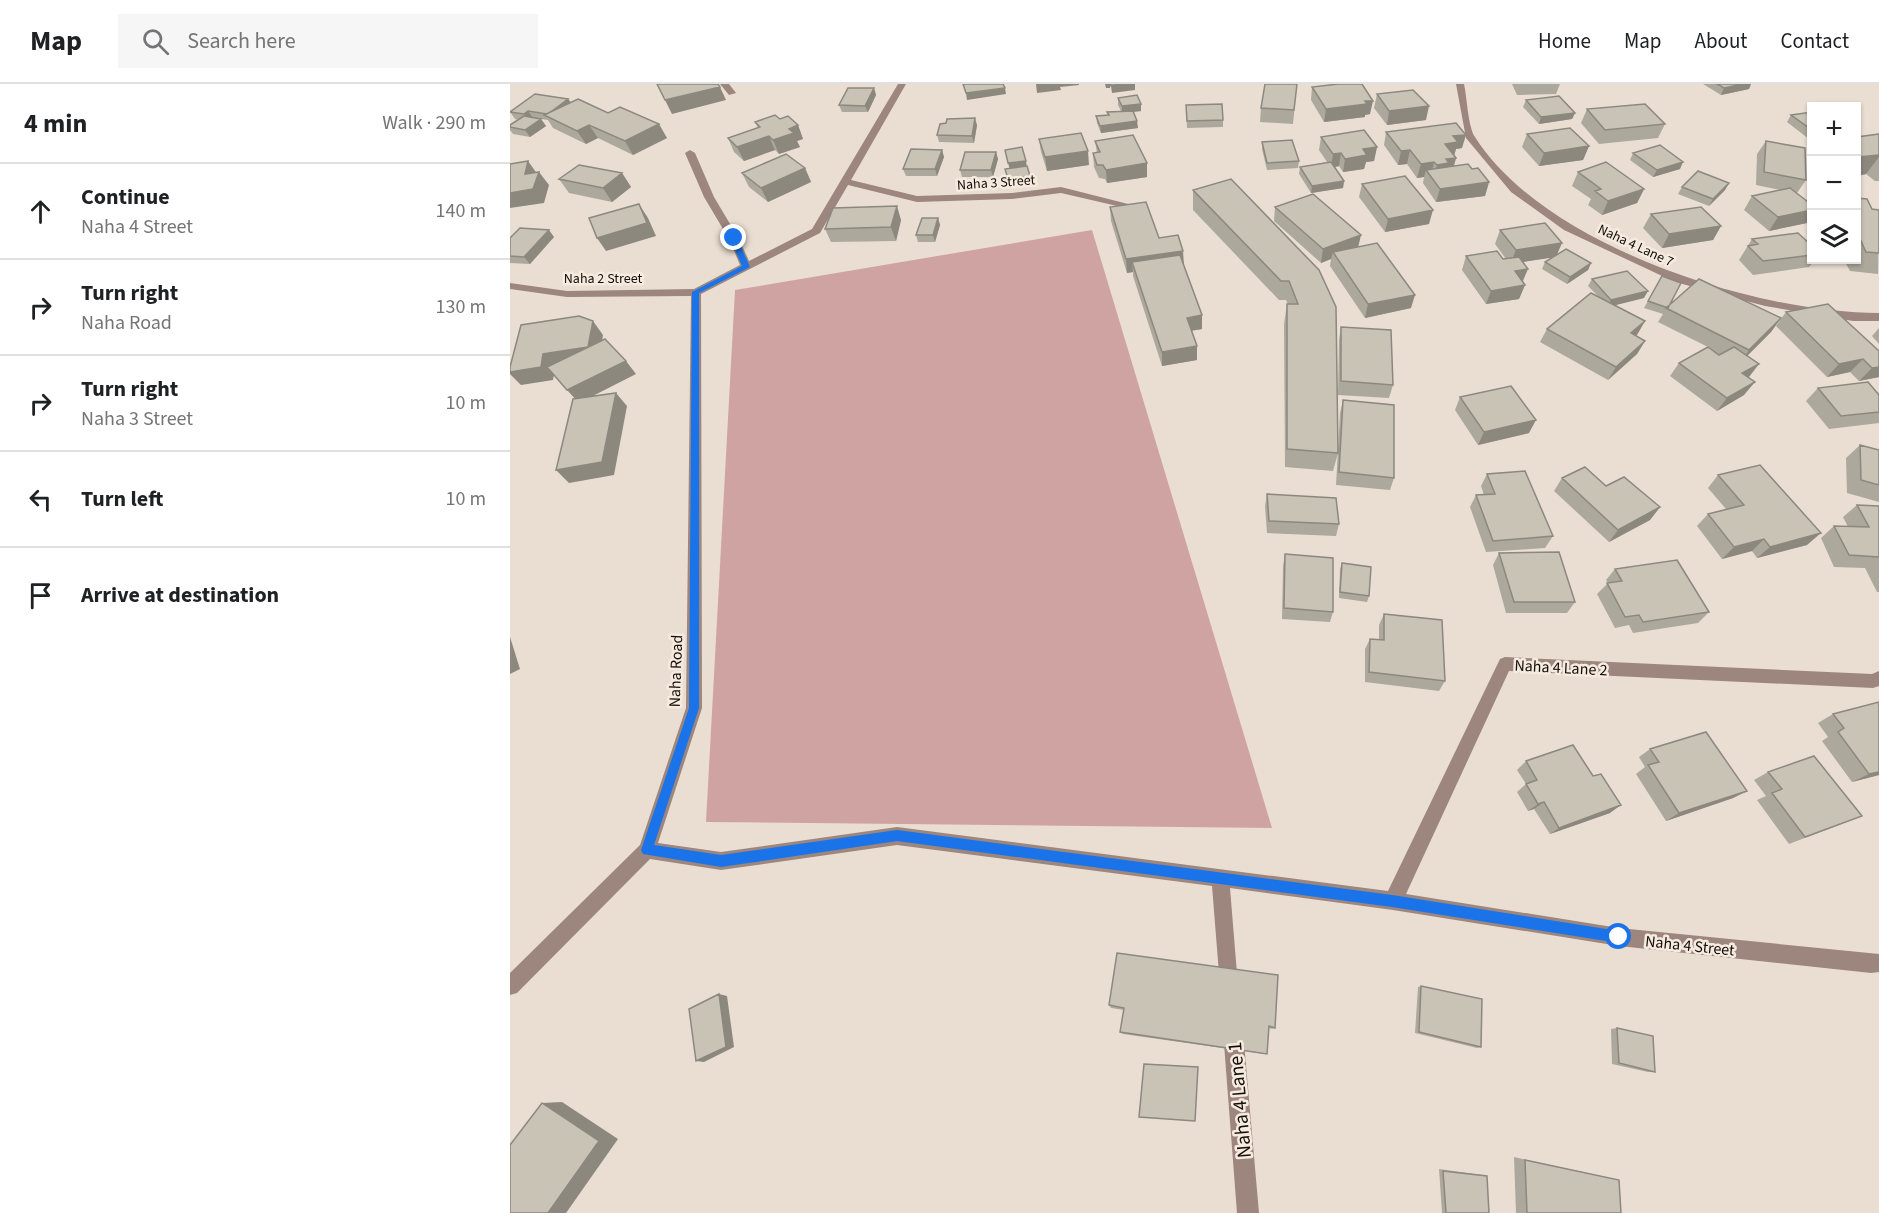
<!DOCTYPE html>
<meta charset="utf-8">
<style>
body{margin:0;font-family:"Source Sans 3",sans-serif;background:#f6f6f6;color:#202124}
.controls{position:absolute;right:18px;top:18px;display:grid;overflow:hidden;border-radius:0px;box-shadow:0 2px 4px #0004}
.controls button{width:54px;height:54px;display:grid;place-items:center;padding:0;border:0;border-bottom:2px solid #e0e0e0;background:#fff;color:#202124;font:30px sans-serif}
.stop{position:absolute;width:18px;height:18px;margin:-14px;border:4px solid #1a73e8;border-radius:50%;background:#fff}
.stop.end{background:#1a73e8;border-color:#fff;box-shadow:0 2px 6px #0008}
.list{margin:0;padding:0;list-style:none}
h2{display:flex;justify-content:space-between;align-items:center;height:78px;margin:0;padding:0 24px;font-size:26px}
h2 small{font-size:20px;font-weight:400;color:#757577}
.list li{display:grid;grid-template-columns:39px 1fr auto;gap:18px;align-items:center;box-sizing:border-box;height:96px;padding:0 24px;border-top:2px solid #e0e0e0}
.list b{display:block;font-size:22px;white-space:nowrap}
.list p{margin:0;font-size:20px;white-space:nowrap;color:#757577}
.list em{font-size:20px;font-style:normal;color:#757577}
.icon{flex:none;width:33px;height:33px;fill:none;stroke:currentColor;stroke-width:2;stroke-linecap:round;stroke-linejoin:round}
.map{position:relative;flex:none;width:1369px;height:1129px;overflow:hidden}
header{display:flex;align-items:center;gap:36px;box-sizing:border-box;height:84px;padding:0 30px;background:#fff;border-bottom:2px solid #e0e0e0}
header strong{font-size:28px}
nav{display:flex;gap:33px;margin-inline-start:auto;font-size:21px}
.search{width:420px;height:54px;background:#f6f6f6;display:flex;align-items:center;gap:15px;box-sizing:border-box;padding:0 21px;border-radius:0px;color:#757577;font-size:22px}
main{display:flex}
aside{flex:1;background:#fff}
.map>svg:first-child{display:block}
</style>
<header>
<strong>Map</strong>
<div class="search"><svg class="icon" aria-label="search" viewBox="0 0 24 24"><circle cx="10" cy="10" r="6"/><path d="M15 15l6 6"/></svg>Search here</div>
<nav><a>Home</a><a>Map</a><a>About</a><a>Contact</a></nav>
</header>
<main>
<aside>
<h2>4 min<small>Walk · 290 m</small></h2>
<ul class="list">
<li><svg class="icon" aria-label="ahead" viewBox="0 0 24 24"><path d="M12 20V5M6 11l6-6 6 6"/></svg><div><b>Continue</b><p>Naha 4 Street</p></div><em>140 m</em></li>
<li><svg class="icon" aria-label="right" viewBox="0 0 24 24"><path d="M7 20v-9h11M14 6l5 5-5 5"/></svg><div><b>Turn right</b><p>Naha Road</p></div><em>130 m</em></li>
<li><svg class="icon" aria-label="right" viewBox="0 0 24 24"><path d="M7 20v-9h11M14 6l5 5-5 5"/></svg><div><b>Turn right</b><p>Naha 3 Street</p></div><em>10 m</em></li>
<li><svg class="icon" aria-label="left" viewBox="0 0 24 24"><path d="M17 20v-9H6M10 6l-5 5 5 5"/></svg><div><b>Turn left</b></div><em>10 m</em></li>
<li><svg class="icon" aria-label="arrive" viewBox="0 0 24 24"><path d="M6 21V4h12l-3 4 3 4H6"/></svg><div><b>Arrive at destination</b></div></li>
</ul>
</aside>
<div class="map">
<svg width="1369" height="1129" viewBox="0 0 1369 1129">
<rect width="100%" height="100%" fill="#eaded2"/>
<path fill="#d0a3a3" d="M582,146L762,744L196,738L225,206Z"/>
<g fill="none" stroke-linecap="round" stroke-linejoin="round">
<path fill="#9c867e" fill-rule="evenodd" d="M210,0H219L226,9L219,11Z
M388,0H396L341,96L407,112L502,109L551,103L638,125L633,128L551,109L502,115L407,118L338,101L310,149L191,210L192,624L148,759L211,768L387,743L878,807L990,575L995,573L1362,590L1369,587V602L1363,604L999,587L896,810L1109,844L1369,870V888L1361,889L1109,862L883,826L720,804L728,902L726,909L719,911L712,909L710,902L702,802L387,761L211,786L140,775L7,909L0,911V889L130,761L176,624L181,212L57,213L0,205V199L57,207L184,205L230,181L219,155L194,113L175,69L180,66L185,69L204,113L229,155L239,177L302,145Z
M946,0H954C957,13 958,43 965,53C1034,162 1245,229 1369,229V237H1343L1255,222L1165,198L1054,146L1001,108L956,54Z
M723,937L730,940L733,947L749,1129H727L713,947L716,940Z"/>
</g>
<path fill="#aca89b" d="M787,0L783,40L750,38L751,24Z
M1002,0H1050L1046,10L1007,11Z
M1193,0H1241L1239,5L1211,11Z
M802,3L860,30L855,31V33L814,38L801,16Z
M364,4L366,11L358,28H332L329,21Z
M867,10L916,36L877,41L864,24Z
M608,14L631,27L623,28L628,44L591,49L587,39L586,32L598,31L597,28L611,27L608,21Z
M58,15L61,18L157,54L123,71L88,54L76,60L43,44L38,36L31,35L36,42L20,53L3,50L1,47H0V41L9,36L5,35L0,28Z
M1016,16L1065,29L1062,35L1029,40L1013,23Z
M676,21L713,36V43L677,44Z
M1077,25L1155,40L1148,54L1089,60L1071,39Z
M1302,28V55H1299L1277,38L1281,31Z
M270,35L288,41L293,55L287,57L290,63L269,70L265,66L234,77L224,68L218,54L248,44L245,38Z
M467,41L464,59L429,58L427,51Z
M876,48L952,64L946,65L944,71L946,74L944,82L962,85L979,98L975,112L926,118L913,99L914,93L907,94L897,80L888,81L874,61Z
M1017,50L1079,62L1073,76L1029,82L1012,63Z
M1369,50V97H1365L1356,90L1347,92V53Z
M811,53L867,63L864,77L856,78L854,85L833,88L829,82L825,83L834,97L833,104L801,109L789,90L790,83L817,78L809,66Z
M529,55L579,81L537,87L531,68Z
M585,57L637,93L597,99L595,95L589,94L584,83L583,69H587Z
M1256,57L1296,96L1287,109L1302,121V133L1297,139L1259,147L1234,126L1242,112L1270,106L1246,101L1247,70Z
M752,58L789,77L788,84L757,86L752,65Z
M432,66L434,73L427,92H396L393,85Z
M486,68L488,75L483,93H452L450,86Z
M1123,69L1170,85L1143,93L1120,76Z
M295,84L301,98L258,118L239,103L232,89Z
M1068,88L1134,105L1127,119L1092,131L1078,121L1081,115L1062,102Z
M112,89L121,103L102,118L59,109L49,95Z
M1219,99L1215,106L1199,122L1168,110L1172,103Z
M852,100L919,140L875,148L849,113Z
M683,106L809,186L828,369L823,387L775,383L774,240L777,220H778L776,216H769L683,126Z
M1347,114L1362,125L1369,126L1368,190L1340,187L1334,176H1347Z
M600,123L649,154L673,181L692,231V245L682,247L687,276L652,282L623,192V188L617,189L601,137Z
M765,123L849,163L901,224L855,234L820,182L821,175L811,179L764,137Z
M1141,130L1211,142L1203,156L1152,164L1133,144Z
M428,134L430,141L425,158H408L406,151Z
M391,136L386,157L321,158L315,145Z
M990,146L1047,171L1081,179L1078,186L1057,200L1032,185L1035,178L1043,173L1012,178V198L1015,201L1009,215L976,220L952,186L956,172L996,175L985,160Z
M44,153L20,180L0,179V154Z
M1242,155L1302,162V176H1305L1299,183L1243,191L1229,176Z
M1152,192L1158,222L1271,234L1261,248L1237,272L1238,293L1234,311L1207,327L1160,292L1169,279L1198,263L1148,238L1153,230L1134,224Z
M1082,195L1134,214L1105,221L1135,237L1126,252L1135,257L1127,270L1098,296L1030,258L1037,245L1089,213L1078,202Z
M1318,220L1369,293L1349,297L1340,288L1317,293L1266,242L1276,228Z
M831,243L883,301L879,314L828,311L829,256Z
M1369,244V260L1362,252Z
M1308,304L1369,311V339L1319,345L1296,317Z
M950,313L1019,349L968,361L945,326Z
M833,316L884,394L880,406L826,401L830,329Z
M1350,361L1369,366V418L1337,409L1336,374Z
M977,390L1043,452L1035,464L976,468L960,423L966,411H974L971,402Z
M1208,391L1297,461L1247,474L1242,467L1212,475L1187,442L1198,430L1216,425L1198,404Z
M1052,394L1096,402L1150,423L1140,436L1099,458L1044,407Z
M757,410L829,440L826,452L757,449L755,422Z
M1347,421L1369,422V508H1367L1355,484L1324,483L1311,454L1324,442L1338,443L1333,433Z
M989,469L1065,518L1057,529H996L983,481Z
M775,470L823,528L820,538L772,535L773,482Z
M832,479L859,512L857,518L829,514L830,485Z
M1105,485L1199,528L1188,539L1123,549L1119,541L1105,544L1087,510L1098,499L1096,496Z
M874,530L935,597L929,607L855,598V565L860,555L869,556V541Z
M1369,618V691L1342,698L1312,657L1318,653L1308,639L1323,630Z
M1140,665L1237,707L1223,714L1156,737L1126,690L1135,683L1129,673Z
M1016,677L1100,729L1040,750L1024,725L1018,727L1007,708L1016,700L1007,686Z
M1258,688L1352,732L1279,760L1247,716L1256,712L1244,696Z
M607,869L765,944L762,945L759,944L757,970H755L613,950L610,948L614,926L601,924L599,921Z
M911,902L971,963L967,964L905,949L908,903Z
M1107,944L1145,988H1138L1102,980L1101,945Z
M1004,1073L1109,1096L1111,1129H1006Z
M929,1085L972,1091L977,1092L979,1129H932Z"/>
<path fill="#8c887e" d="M526,0H569V1L550,3L551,6L527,9Z
M595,0H600V4H596Z
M619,0H625V6L602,9L601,2Z
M1233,0H1241L1239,5L1211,11L1214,4Z
M210,3L216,16L162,30L155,16Z
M364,4L366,11L358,28L355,22Z
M495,4L496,10L457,16L456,9Z
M58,15L63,22L39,30Z
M855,17H863L860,30L855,31V33L814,38L816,25Z
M631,20V27L612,29V22Z
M919,22L916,36L877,41L879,27Z
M18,27L23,34L19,37L14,30Z
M1065,29L1062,35L1029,40L1031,33Z
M465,34L467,41L464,59L462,52Z
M31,35L36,42L20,53L15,46Z
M627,37L628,44L591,49L590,42Z
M149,40L157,54L123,71L115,57Z
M79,41L88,54L76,60L67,47Z
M288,41L293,55L287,57L290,63L269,70L263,56L279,45Z
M956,51L952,64L946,65L944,72L935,60L943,52Z
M259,52L265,66L234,77L227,63Z
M1079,62L1073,76L1029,82L1034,69Z
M867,63L864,77L856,78L854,85L833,88L835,75L853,65Z
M432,66L434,73L427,92L425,85Z
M900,66L897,80L888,81L891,67Z
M578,67L579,81L537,87L535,73Z
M486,68L488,75L483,93L481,86Z
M831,69L829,82L821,84L823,70Z
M1369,71V73L1356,90L1347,92V75L1348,73Z
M946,74L942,88L923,95L927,81L936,75Z
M18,77L28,91L29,88L39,101L34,119L0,124V109L15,90Z
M516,77L517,84L500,86L498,79Z
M924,78L921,92L916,86L914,93L907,94L911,80Z
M1173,78L1170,85L1143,93L1147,86Z
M637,79V93L597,99L596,86Z
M295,84L301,98L258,118L251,104Z
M112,89L121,103L102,118L93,104Z
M520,92L522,99L499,102L498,95Z
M834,97L833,104L801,109L802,102Z
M979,98L975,112L926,118L930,105Z
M1219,99L1215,106L1199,122L1203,115Z
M1134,105L1127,119L1092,131L1098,117Z
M129,120L138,134L146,152L96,167L87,154Z
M387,122L391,136L386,157L381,143Z
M923,126L919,140L875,148L878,135Z
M1302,126V133L1297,139L1259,147L1268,133Z
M428,134L430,141L425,158L423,151Z
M1211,142L1203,156L1152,164L1159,150Z
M39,146L44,153L20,180L14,173Z
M851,151L848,164L823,168L821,175L811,179L813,165Z
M1052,159L1046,173L1000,180L1006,166Z
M673,167L674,181L622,178L623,188L617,189L616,175Z
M1081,179L1078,186L1057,200L1060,193Z
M1018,185L1012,199L1005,187Z
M1015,201L1009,215L976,220L981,207Z
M1138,207L1134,214L1098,223L1101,216Z
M905,211L901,224L855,234L858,220Z
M692,231V245L677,247V234Z
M1271,234L1261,248L1229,280L1239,266Z
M83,237L93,251L89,276L45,284L43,296L11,301L0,290V288L33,270Z
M1135,237L1127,251L1113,263L1121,249Z
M1135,257L1127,270L1098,296L1106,283Z
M687,262V276L652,282V268Z
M1353,275L1340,288L1317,293L1329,280Z
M116,277L126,290L69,319L57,306Z
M1249,280L1239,293L1222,303L1232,289Z
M1369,283V293L1349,297L1362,284Z
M1245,298L1234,311L1207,327L1217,314Z
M106,309L117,322L104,391L59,399L46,386Z
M1026,336L1019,349L968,361L974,348Z
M1150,423L1140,436L1099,458L1108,446Z
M1311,449L1297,461L1247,474L1260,463Z
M1254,455L1242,467L1212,475L1224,463Z
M0,553L10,585L0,590Z
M1369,688V691L1342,698L1359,690Z
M1237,707L1223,714L1156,737L1169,729Z
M1034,718L1024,725L1018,727L1028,720Z
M1111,721L1100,729L1040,750L1049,744Z
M209,910L217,912L224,963L194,978L186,977Z
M52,1018L108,1055L56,1129H38L32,1019Z"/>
<path fill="#c8c3b4" stroke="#8c887e" stroke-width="1.5" d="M147,0H208L210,3L155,16Z
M453,0H493L495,4L456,9Z
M600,0H619L601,2Z
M755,0H787L784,26L751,24Z
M828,0H852L863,17H855L857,20L816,25L802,3Z
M1207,0H1233L1214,4Z
M338,4H364L355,22L329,21Z
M903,6L919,22L879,27L867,10Z
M25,10L58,15L42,27L37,30L18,27L14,30L0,28Z
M627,11L631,20L612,22L608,14Z
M1049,12L1065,29L1031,33L1016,16Z
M68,15L98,29L110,23L149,40L115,57L79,41L67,47L34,31Z
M712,20L713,36L677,37L676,21Z
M1135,20L1155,40L1095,46L1077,25Z
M623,27L627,37L590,42L586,32L599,31L597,28Z
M1302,28V46L1281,31Z
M265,31L270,35L278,32L288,41L279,45L284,49L263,56L259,52L227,63L218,54L250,43L245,38Z
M14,32L31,35L15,46L0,43V41Z
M465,34L462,52L427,51L430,40L436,39L437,35Z
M946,39L956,51L943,52L948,58L935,60L946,74L936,75L939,79L927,81L924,78L911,80L900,66L891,67L876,48Z
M1060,44L1079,62L1034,69L1017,50Z
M854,46L867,63L853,65L857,71L835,75L831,69L823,70L811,53Z
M571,49L578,67L535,73L529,55Z
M1369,50V71L1348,73L1347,72V53Z
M623,51L637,79L596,86L593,81H587L583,69L590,68L585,57Z
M782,56L789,77L757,79L752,58Z
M1256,57L1295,64L1296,96L1254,88Z
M1150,61L1173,78L1147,86L1123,69Z
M512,63L516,77L498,79L495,66Z
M401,65L432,66L425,85H393Z
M455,68H486L481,86H450Z
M276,70L295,84L251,104L232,89Z
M18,77L15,90L29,88L23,105L0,109V80Z
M821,78L834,97L802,102L790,83Z
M1096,78L1134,105L1098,117L1085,107L1091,105L1068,88Z
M958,80L962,85L968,84L979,98L930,105L916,86Z
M69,81L112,89L93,104L49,95Z
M517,82L520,92L498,95L495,85Z
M1188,87L1219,99L1203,115L1172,103Z
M895,92L923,126L878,135L852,100Z
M721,95L809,186L826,223L828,369L777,365V220H788L779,197H771L683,106Z
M1280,104L1302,121V126L1268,133L1242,112Z
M803,110L851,151L813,165L765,123Z
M1347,114L1357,115L1362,125L1369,126V169L1356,168L1347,148Z
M636,118L649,154L668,151L673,167L616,175L600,123Z
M129,120L137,139L87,154L79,134Z
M387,122L381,143L315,145L323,124Z
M1191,123L1211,142L1159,150L1141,130Z
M412,134H428L423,151H406Z
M1035,139L1052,159L1006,166L990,146Z
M10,144L39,146L14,173L0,172V154Z
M1288,149L1302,162V171L1253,177L1238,162L1248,160L1242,155Z
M867,159L905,211L858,220L823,168Z
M1056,165L1081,179L1060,193L1035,178Z
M987,167L993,175L1009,173L1018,185L1005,187L1015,201L981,207L956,172Z
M670,171L692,231L677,234L687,262L652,268L622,178Z
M1117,187L1138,207L1101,216L1082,195Z
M1152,192L1171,199L1158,224L1138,217Z
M1189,195L1271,234L1239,266L1156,224Z
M1081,209L1135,237L1121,249L1135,257L1106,283L1037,245Z
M1318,220L1369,267V283L1362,284L1353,275L1329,280L1276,228Z
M69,232L83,237L78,263L33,270L31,283L0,288V283L11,241Z
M831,243L881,246L883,301L831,297Z
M95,255L116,277L57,306L37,283Z
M1198,263L1209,271L1224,263L1249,280L1232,289L1245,298L1217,314L1169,279Z
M1358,298L1369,311V328L1331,332L1308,304Z
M1001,302L1026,336L974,348L950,313Z
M106,309L92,378L46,386L63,315Z
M833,316L884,321V394L829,388Z
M1350,361L1369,366V401L1351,396Z
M1250,381L1311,449L1260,463L1254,455L1224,463L1198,430L1234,421L1208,391Z
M1075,383L1096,402L1114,393L1150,423L1108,446L1052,394Z
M1015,387L1043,452L983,457L966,411L985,410L977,390Z
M757,410L826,414L829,440L759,437Z
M1347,421L1369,422V473L1339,471L1324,442L1359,443Z
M1049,468L1065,518H1004L989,469Z
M775,470L823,474V528L774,524Z
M1167,476L1199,528L1133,538L1129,531L1115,533L1097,499L1112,497L1105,485Z
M832,479L861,483L859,512L830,508Z
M874,530L932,536L935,597L859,588L860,555L874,556Z
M1369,618V688L1359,690L1328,648L1334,644L1323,630Z
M1196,648L1237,707L1169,729L1138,681L1149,678L1140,665Z
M1063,661L1083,692L1091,690L1111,721L1049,744L1034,718L1028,720L1016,700L1027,696L1016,677Z
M1304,672L1352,732L1295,753L1262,709L1272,705L1258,688Z
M607,869L768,891L765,944L759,942L757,970L610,948L614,924L599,921Z
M911,902L972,915L971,963L909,948Z
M209,910L216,963L186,977L179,925Z
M1107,944L1143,952L1145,988L1109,979Z
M634,980L688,983L685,1037L629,1033Z
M32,1019L89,1057L38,1129H0V1061Z
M1015,1076L1109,1096L1111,1129H1017Z
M933,1087L977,1092L979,1129H936Z"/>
<path fill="#1a73e8" d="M224,152L227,154L240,183L189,209V624L144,761L211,771L387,746L882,811L1109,847L1113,849V857L1109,859L882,823L387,757L211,783L133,770L131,766L179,624L182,208L232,182L220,154Z"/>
<g text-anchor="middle" stroke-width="5" stroke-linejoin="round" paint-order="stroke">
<g font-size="14" fill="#130f0b" stroke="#f7ebdf">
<text transform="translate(486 98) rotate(-4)" y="5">Naha 3 Street</text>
<text transform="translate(1126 161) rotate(25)" y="5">Naha 4 Lane 7</text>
<text x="93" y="199">Naha 2 Street</text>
</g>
<g font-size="16" fill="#130f0b" stroke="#f7ebdf">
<text transform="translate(1051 583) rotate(3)" y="6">Naha 4 Lane 2</text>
<text transform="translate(165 587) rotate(-88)" y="6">Naha Road</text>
<text transform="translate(1180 861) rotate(6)" y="6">Naha 4 Street</text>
</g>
<g font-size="20" fill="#130f0b" stroke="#f7ebdf">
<text transform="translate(729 1016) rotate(-95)" y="7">Naha 4 Lane 1</text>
</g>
</g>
</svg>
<div class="controls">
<button>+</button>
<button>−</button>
<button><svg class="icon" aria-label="layers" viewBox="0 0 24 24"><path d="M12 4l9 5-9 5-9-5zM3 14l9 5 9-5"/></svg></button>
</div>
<div class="stop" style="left:1109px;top:853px"></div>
<div class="stop end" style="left:224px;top:154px"></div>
</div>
</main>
